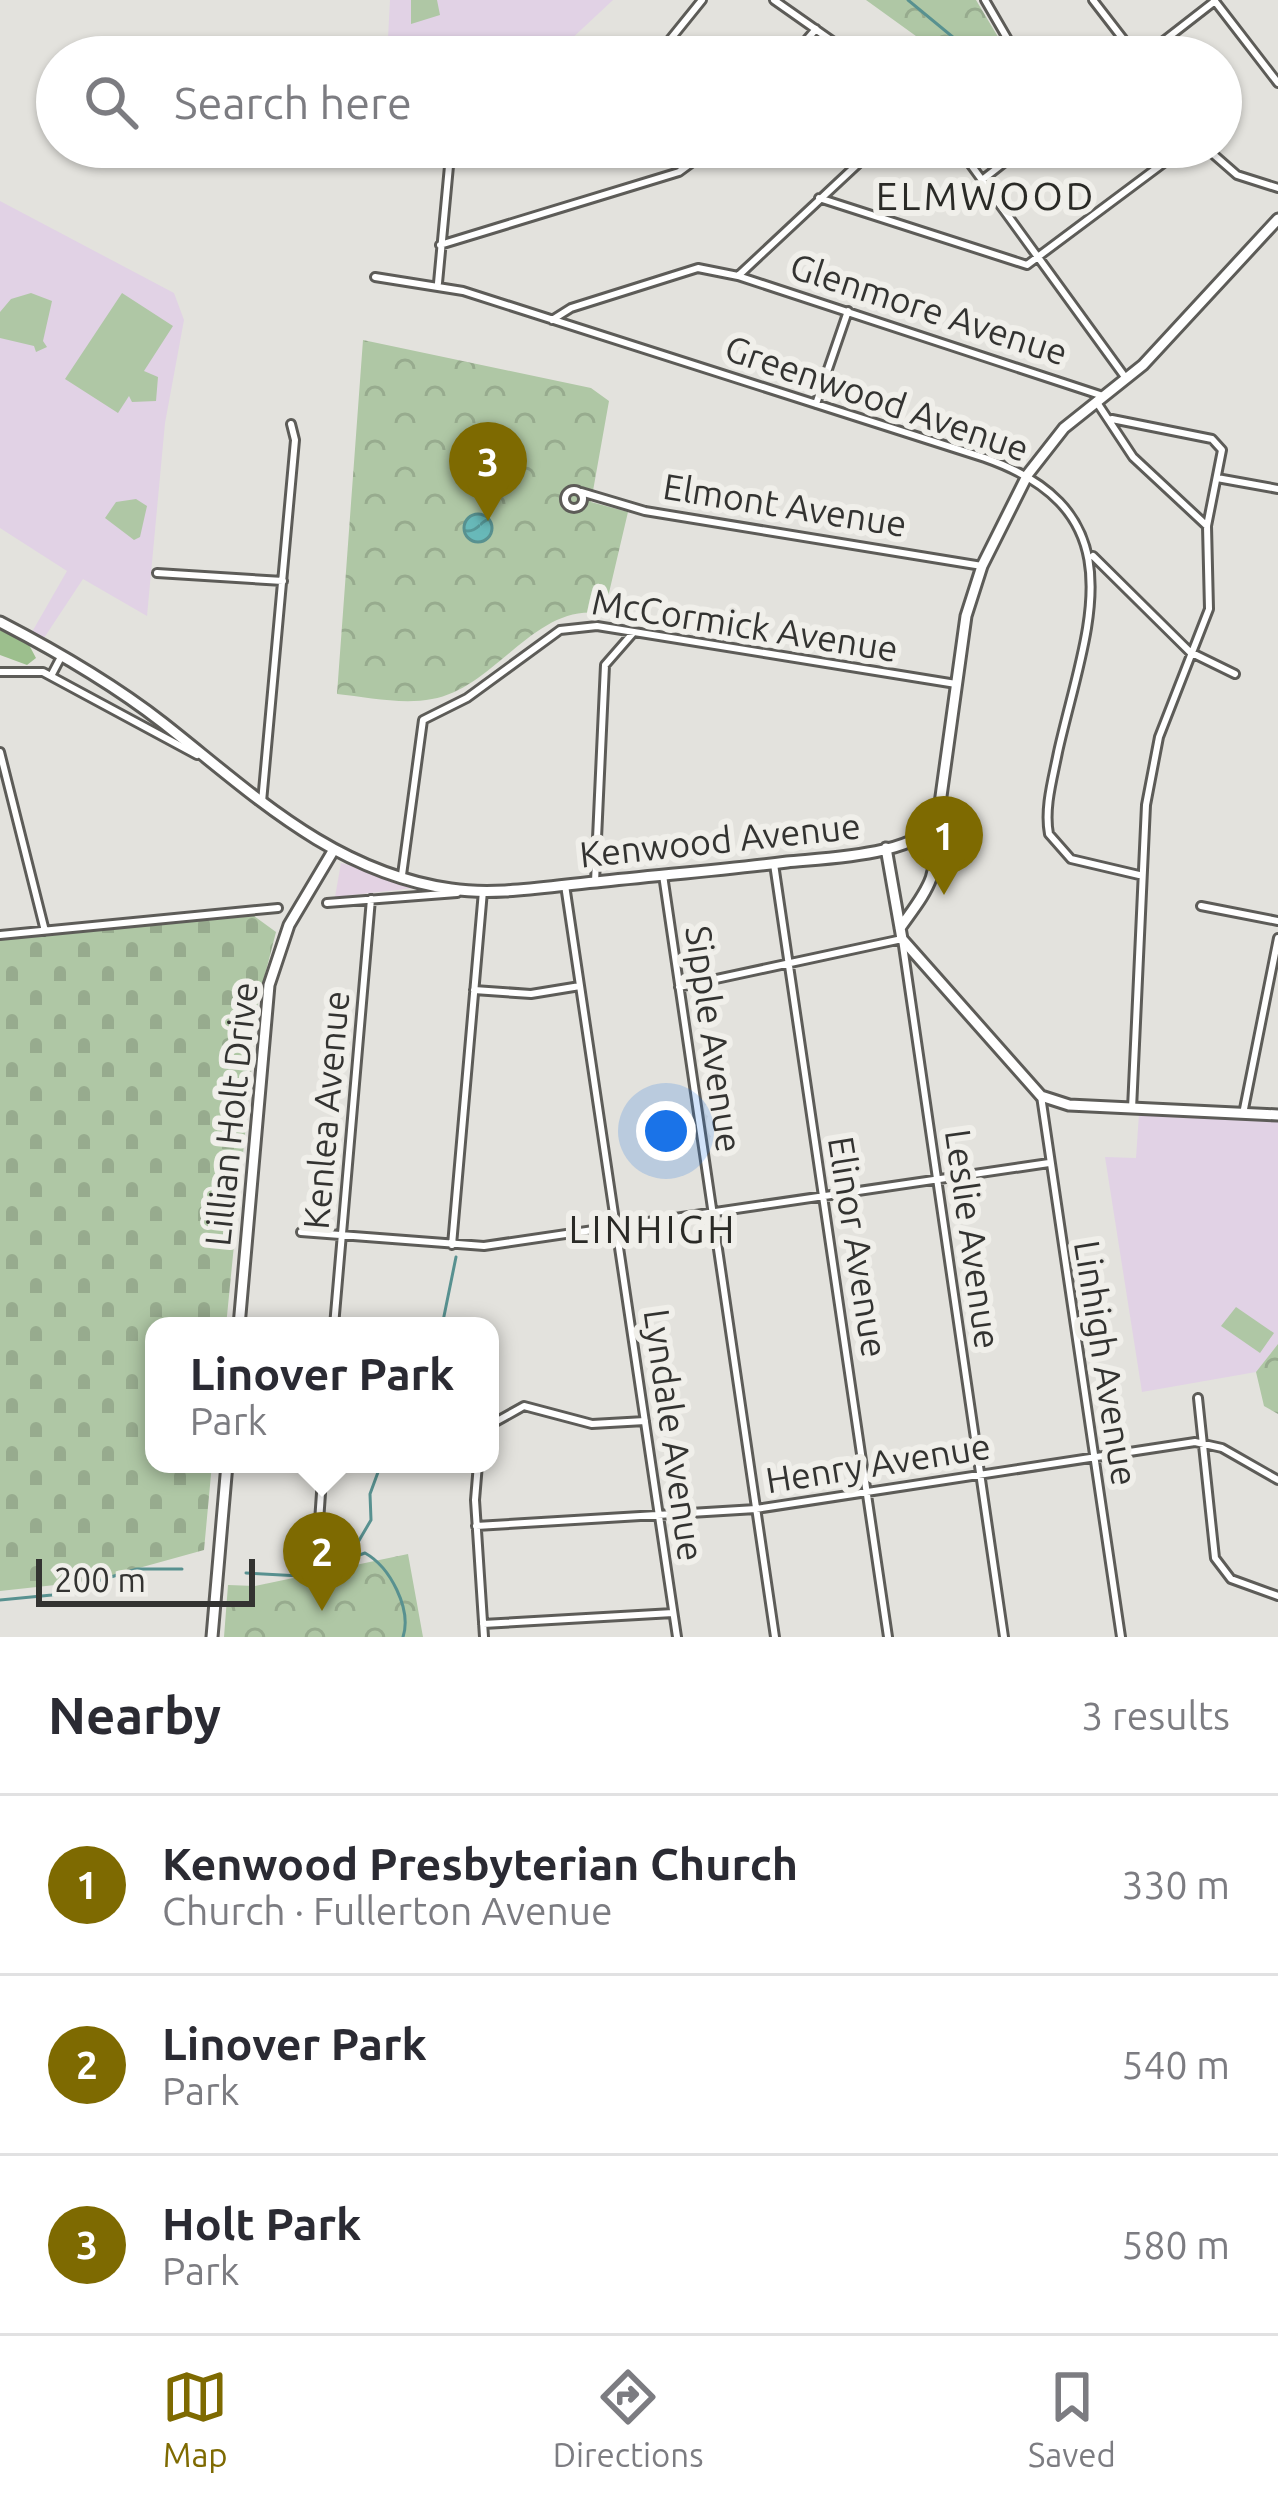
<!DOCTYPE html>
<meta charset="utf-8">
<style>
body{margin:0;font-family:Ubuntu,sans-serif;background:#f7f7f7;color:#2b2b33}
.scale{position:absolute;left:36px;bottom:30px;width:219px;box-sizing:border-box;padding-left:12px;border:6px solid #333331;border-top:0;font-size:33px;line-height:42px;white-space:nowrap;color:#333331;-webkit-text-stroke:9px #f0efea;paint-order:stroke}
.you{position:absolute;left:666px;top:1131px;width:42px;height:42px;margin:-30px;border:9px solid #fff;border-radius:50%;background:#1a73e8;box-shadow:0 0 0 18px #1a73e833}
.badge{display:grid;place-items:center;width:78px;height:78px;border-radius:50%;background:#7e6a01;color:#fff;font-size:39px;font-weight:700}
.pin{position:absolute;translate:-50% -99px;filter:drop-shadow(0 3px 6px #0008)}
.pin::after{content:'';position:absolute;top:63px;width:42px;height:36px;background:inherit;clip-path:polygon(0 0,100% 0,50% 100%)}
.popup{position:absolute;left:145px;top:1317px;width:354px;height:156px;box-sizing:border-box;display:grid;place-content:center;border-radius:24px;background:#fff;filter:drop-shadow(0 3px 9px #0005);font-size:39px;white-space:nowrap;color:#7c7c81}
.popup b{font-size:45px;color:#2b2b33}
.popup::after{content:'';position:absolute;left:50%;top:100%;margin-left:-24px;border:24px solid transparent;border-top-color:#fff}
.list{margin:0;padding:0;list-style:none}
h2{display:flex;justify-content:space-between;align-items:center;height:156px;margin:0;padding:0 48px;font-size:51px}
h2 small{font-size:39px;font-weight:400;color:#7c7c81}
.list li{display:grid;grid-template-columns:78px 1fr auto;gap:36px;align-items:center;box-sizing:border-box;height:180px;padding:0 48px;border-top:3px solid #e1e1e2}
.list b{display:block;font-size:45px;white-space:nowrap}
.list p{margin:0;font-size:39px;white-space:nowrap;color:#7c7c81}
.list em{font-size:39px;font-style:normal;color:#7c7c81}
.icon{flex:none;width:66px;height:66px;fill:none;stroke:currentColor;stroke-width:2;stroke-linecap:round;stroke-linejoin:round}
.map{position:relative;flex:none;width:1278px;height:1637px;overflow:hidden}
.search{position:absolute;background:#fff;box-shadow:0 3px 9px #0004;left:36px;right:36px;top:36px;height:132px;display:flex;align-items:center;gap:30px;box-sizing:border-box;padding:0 42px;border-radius:66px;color:#7c7c81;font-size:45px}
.sheet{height:696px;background:#fff}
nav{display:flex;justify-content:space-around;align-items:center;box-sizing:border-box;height:168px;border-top:3px solid #e1e1e2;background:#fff;font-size:33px;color:#7c7c81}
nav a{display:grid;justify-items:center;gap:6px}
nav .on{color:#7e6a01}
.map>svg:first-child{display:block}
</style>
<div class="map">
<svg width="1278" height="1637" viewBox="0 0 1278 1637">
<defs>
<pattern id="forest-firs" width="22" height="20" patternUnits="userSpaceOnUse" patternTransform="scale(3)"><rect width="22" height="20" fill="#9cbf8d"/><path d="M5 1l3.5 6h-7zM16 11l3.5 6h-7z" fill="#809c74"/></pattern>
<pattern id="cemetery-stones" width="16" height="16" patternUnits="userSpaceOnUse" patternTransform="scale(3)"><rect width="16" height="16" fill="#afc7a5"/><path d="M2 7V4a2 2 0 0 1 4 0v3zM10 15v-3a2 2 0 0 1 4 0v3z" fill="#97ab8e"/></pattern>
<pattern id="park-crowns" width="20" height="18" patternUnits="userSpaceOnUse" patternTransform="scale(3)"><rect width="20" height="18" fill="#afc7a5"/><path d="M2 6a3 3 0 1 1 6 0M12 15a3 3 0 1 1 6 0" fill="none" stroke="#97ab8e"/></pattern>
<pattern id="water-waves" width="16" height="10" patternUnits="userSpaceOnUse" patternTransform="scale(3)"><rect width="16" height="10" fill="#68b9b9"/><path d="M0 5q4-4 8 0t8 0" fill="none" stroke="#569797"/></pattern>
</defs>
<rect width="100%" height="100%" fill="#e3e2dd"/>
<path fill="#e3d2e3" d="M341,863L415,884V888L335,897Z"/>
<path fill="#e1d2e5" d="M390,0H613L552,57H387Z
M0,201L174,293L184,320L165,423L147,616L83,579L44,638L32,632L67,571L0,528Z
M1139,1114L1278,1122V1344L1256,1372L1142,1392L1105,1157L1136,1158Z"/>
<path fill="url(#forest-firs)" d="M0,630L28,643L36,658L27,665L0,655Z"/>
<path fill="url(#cemetery-stones)" d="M254,916L276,932L258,1002L226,1326H154V1464H212L204,1550L92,1581L0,1591V939Z"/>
<path fill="url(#park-crowns)" d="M866,0H976L1010,57H945Z
M363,340L591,388L609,401L591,502L628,512L604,614C536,600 496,688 432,699C402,705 367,697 337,694Z
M1278,1344V1414L1264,1406L1256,1372Z
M408,1554L423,1637H224L228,1585L255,1586Z"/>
<path fill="#afc7a5" d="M411,0H437L440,15L411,24Z
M31,293L52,301L43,341L47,347L36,352L34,346L0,338V312L11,299Z
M122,293L173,326L144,371L158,377L156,401L132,402L129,396L118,413L65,379Z
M136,499L147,506L140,537L134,540L105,518L116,502Z
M1236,1307L1274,1333L1260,1353L1221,1326Z"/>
<path fill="url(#water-waves)" stroke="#589190" stroke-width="3" d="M464 528a14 14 0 1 1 28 0a14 14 0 1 1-28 0Z"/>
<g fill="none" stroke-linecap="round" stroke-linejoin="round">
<path stroke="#589190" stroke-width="3" d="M908,0L977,57
M442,1326L456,1257
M347,1561L371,1520L370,1494L381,1464
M246,1573L300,1576L365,1553C390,1567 412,1609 403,1637
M0,1600L52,1595L137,1569H182"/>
<g stroke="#5d5c58" stroke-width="12">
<path id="street" d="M774,0L855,57
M985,0L1018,57
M1093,0L1137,57
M1214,0L1278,83
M656,57L702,0
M792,57L816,29
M1143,57L1215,1
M958,147L1125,377
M1205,147L1237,175L1278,188
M982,180L1024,147
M819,198L1027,265L1185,147
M440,245L679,172L713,147
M738,276L1103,396
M375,277L463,291L985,458C1141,513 1086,628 1058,752C1053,778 1044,808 1049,834L1071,859L1139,875
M438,283L449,166L466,147
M552,320L571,308L698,268L738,276L876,147
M1096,401L1133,457L1207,526
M816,404L848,311
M1112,419L1212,439L1222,450L1207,526L1209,609L1159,737L1146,805L1132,1109
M1217,478L1278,489
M565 499a9 9 0 1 1 18 0a9 9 0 1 1-18 0Z
M581,492L645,511L982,566
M1093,556L1190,652L1235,674
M157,573L283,581
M0,672H43L197,755
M51,676L61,657
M0,752L45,931
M262,802L295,440L291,424
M774,864L888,1637
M402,875L423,720L467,698L560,630L597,626L956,684
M663,875L775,1637
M595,882L605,665L633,633
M565,885L677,1637
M327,903L457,893
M1201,906L1278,921
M0,935L278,908
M679,987L902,939L1004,1637
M474,990L531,994L580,986
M1041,1096L1121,1637
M1243,1114L1278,938
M301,1232L484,1246L1049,1163
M452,1245L483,891
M334,1326L371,899
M1198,1398L1215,1558L1231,1579L1278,1596
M490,1425L524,1406L592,1424L645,1421
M478,1464L475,1500L484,1637
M319,1522L323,1464
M476,1526L756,1509L1195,1442L1222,1448L1278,1480
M483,1624L673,1613"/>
</g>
<g stroke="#5d5c58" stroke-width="15">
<path id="secondary" d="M0,622C56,651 113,684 163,723C252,793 332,872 451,889C498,896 549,886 596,882C660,875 723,870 787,862C825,858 921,856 938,818L966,616L982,566L1028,474L1064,428L1143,365L1278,219
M886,848L902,939L1041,1096L1069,1105L1278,1115
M900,928C920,899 948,870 927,834
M239,1326L269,985L289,925L333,851
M212,1637L227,1464"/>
</g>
<use href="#street" stroke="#fff" stroke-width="6"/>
<use href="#secondary" stroke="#fff" stroke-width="9"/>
</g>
<g text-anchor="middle" stroke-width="12" stroke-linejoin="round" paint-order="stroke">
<g font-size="36" fill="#333331" stroke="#f0efea">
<text transform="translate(929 309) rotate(18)" y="13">Glenmore Avenue</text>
<text transform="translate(877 398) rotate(19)" y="13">Greenwood Avenue</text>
<text transform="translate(785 505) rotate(9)" y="13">Elmont Avenue</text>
<text transform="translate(745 625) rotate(9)" y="13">McCormick Avenue</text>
<text transform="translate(720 840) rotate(-6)" y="13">Kenwood Avenue</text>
<text transform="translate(714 1039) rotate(82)" y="13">Sipple Avenue</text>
<text transform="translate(326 1110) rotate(-85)" y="13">Kenlea Avenue</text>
<text transform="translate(231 1114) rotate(-84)" y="13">Lillian Holt Drive</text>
<text transform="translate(973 1239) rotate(82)" y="13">Leslie Avenue</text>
<text transform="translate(858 1247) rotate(81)" y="13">Elinor Avenue</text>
<text transform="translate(1106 1363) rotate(81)" y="13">Linhigh Avenue</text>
<text transform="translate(674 1435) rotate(82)" y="13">Lyndale Avenue</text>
<text transform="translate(878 1463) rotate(-9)" y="13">Henry Avenue</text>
</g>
<g font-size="39" letter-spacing="3" fill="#2a2a26" stroke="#f0efea">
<text x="986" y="210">ELMWOOD</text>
<text x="653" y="1243">LINHIGH</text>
</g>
</g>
</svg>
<div class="scale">200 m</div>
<div class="you"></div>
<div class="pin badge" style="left:944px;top:895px">1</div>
<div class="pin badge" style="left:322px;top:1611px">2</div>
<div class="popup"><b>Linover Park</b>Park</div>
<div class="pin badge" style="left:488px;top:521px">3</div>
<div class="search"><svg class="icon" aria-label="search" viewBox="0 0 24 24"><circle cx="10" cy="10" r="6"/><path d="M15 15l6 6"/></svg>Search here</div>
</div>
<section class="sheet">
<h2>Nearby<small>3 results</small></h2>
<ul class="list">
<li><span class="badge">1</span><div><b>Kenwood Presbyterian Church</b><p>Church · Fullerton Avenue</p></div><em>330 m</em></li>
<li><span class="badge">2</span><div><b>Linover Park</b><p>Park</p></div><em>540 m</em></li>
<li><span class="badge">3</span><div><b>Holt Park</b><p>Park</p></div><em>580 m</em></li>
</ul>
</section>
<nav>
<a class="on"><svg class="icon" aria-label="map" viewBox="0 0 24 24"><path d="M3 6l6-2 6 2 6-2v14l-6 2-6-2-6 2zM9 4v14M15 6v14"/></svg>Map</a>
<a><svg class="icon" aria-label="directions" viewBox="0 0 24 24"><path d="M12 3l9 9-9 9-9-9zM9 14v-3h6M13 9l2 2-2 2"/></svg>Directions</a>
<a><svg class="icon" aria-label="saved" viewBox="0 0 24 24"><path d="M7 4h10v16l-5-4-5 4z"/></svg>Saved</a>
</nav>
